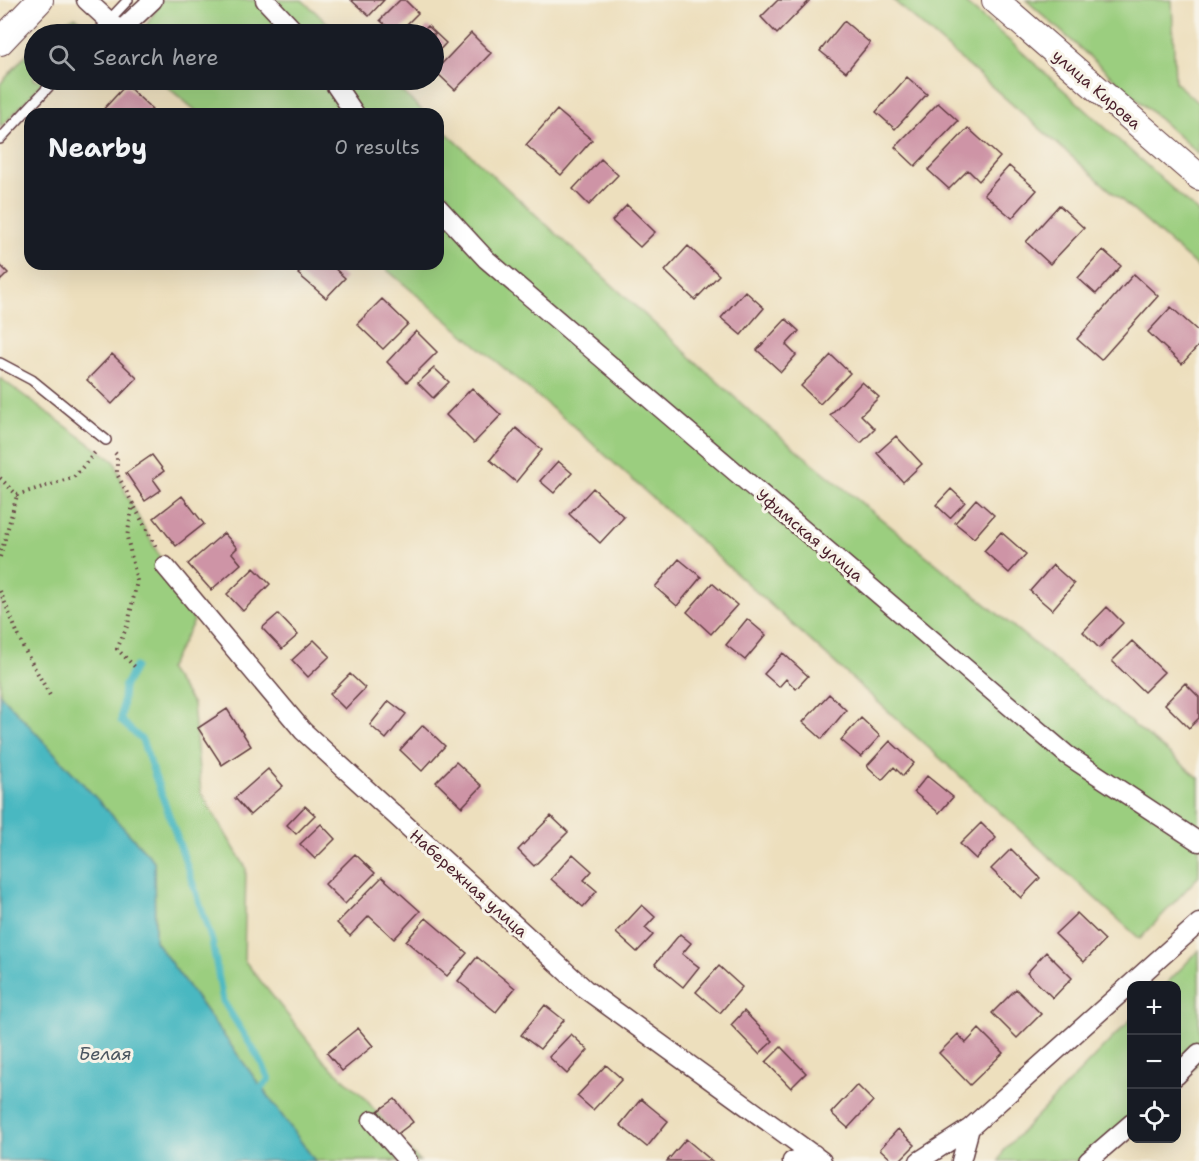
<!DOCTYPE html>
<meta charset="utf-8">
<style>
body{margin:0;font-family:"Shantell Sans",sans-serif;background:#20242c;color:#f1f3f6}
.controls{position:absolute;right:18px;bottom:18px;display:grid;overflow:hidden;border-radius:12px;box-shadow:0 6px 24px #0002}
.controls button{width:54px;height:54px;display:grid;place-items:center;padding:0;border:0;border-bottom:2px solid #363941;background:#171b24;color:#f1f3f6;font:30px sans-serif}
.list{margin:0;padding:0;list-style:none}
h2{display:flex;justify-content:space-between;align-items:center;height:78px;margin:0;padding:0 24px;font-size:26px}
h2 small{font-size:20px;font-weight:400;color:#9ea1a6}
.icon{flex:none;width:33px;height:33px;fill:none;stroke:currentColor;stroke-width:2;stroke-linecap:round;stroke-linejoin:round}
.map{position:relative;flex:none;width:1199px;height:1161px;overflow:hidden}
.search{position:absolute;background:#171b24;box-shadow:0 6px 24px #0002;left:24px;top:24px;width:420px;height:66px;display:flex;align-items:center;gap:15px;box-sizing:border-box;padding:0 21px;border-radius:33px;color:#9ea1a6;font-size:22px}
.panel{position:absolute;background:#171b24;box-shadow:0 6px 24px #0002;left:24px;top:108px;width:420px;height:162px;border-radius:18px}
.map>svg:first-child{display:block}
</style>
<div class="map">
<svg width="1199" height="1161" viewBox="0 0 1199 1161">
<rect width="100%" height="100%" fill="#f7f3e8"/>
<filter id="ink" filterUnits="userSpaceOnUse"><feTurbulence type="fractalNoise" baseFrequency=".0167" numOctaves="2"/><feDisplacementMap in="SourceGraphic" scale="12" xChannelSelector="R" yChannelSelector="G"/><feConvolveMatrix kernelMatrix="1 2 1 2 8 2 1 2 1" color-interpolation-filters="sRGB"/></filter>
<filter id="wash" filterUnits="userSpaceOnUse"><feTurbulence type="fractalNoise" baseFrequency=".008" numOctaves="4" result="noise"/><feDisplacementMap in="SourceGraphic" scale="24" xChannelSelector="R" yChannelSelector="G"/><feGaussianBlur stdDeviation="1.35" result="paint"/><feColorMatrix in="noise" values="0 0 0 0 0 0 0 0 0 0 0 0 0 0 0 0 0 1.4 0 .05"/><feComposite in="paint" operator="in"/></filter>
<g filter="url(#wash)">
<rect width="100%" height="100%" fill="#eddfbd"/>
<path fill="#9bce7f" stroke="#727655" stroke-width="1.5" d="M162,0H302L340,34H141Z
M893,0H962L1012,43L1199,213V268Z
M1026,0H1172L1175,82L1199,104V154Z
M75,17L92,27L86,34H45L53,26Z
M34,46V80H45L7,121L0,127V84Z
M159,80H389L426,114H200Z
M438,125L755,416L1199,778V876L1140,939L573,426L380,264H438Z
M0,378L115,462L126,494L194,621L168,669L193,704L201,793L246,868L244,960L324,1061L364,1097L402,1144L420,1161H315L155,941L154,861L0,694Z
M1199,950V1063L1177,1083L1176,986H1164Z
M1131,1019V1123L1089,1161H999L1004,1150Z"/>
<path fill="#49b8c1" stroke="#4a6c76" stroke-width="1.5" d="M0,694L154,861L155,941L315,1161H0Z"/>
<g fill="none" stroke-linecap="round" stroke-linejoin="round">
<path stroke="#49b8c1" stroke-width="7" d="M135,667L124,687L121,721L142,740L183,854L212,941L223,1001L260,1060L269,1079L257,1093"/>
</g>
<g id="blocks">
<path fill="#ce94a6" d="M351,0H384L369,16Z
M400,0H405L418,13L397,34H395L380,20Z
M778,0H810L777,34L761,17Z
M844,21L870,43L846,72L820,51Z
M428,26L446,43L434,56V34H420Z
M471,33L491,53L455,90L435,71Z
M907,77L927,94L895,129L876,112Z
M126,85L152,109L147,114H99Z
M938,103L958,121L915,166L895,147Z
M557,110L592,140L561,175L526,145Z
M968,128L1000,157L979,181L968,170L949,189L928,170Z
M601,159L618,175L589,205L573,189Z
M1009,166L1037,190L1012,218L984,194Z
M627,205L655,232L640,247L612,221Z
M1059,205L1084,228L1050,264L1026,242Z
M688,246L719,275L695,300L665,271Z
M1103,250L1121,266L1096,294L1078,278Z
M307,264H330L345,278L326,298L298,274Z
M0,265L8,273L0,281Z
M1134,274L1158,296L1101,360L1077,339Z
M745,291L764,308L741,335L721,318Z
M382,299L408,324L383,349L357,324Z
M1171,307L1199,332V345L1182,364L1148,332Z
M786,319L799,331L786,345L796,355L781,372L757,350Z
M416,331L437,352L407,382L387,362Z
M112,354L137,378L112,404L87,380Z
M831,355L850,373L820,404L801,386Z
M434,368L449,382L433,398L418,383Z
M862,382L879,397L861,415L875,429L861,443L830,415Z
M472,388L501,415L474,443L446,415Z
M516,428L542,450L516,482L490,460Z
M896,436L922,464L903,482L877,453Z
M152,455L164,471L153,479L161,490L145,501L126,473Z
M558,461L572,473L554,493L540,481Z
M593,488L624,517L600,543L569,514Z
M951,489L965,502L950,518L936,505Z
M182,496L204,524L176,546L154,518Z
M976,499L994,515L974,538L955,523Z
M1001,532L1026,554L1009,573L984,551Z
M224,533L237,548L232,553L241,564L211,590L188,564Z
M679,559L701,577L677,606L655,587Z
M1053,565L1074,584L1052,610L1030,591Z
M254,568L270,584L243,611L227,594Z
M712,583L737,605L711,634L687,612Z
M1107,607L1123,623L1099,648L1083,632Z
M278,614L298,635L282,649L262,628Z
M747,619L766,635L745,660L726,645Z
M314,640L330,656L308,677L292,660Z
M1132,641L1164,672L1144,692L1112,661Z
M783,653L808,676L796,689L786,679L779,687L764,674Z
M350,674L365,688L345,709L330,694Z
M1185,683L1199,697V718L1189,728L1165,704Z
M829,694L846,710L822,739L803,722Z
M389,701L406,714L386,739L370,725Z
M227,709L251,746L222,765L198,728Z
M861,718L880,736L861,757L841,740Z
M423,725L445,746L422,771L400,750Z
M890,741L914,763L903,776L894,767L882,780L867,766Z
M456,762L482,786L462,807L436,782Z
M268,769L283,786L250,815L235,798Z
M927,776L953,797L939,813L914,792Z
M305,806L315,815L296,834L287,825Z
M551,816L568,832L534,866L518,850Z
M981,823L996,838L976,859L960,844Z
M321,824L335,839L315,859L300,844Z
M1011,849L1040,878L1021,898L991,869Z
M355,854L375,873L345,904L325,884Z
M573,854L592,871L584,880L597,891L583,907L551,879Z
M382,877L420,911L394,939L369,916L350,936L337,923Z
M642,905L655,917L645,928L653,935L637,952L616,933Z
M1077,913L1105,940L1084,962L1055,934Z
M426,918L467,953L447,976L406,941Z
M680,934L691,943L682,954L699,967L683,987L655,964Z
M1046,952L1072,978L1053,998L1027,973Z
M477,957L515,988L496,1012L458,981Z
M719,966L742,987L720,1013L696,992Z
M1016,989L1041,1014L1017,1038L992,1013Z
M545,1005L564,1020L540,1049L521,1035Z
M744,1011L773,1041L759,1054L731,1025Z
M358,1028L373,1046L342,1071L327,1053Z
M979,1029L1003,1053L970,1085L939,1053L958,1034L966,1043Z
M571,1034L588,1050L567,1074L549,1057Z
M781,1047L806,1073L791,1088L766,1062Z
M606,1065L622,1079L593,1110L577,1096Z
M857,1085L873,1101L848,1128L831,1113Z
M395,1099L413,1122L396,1135L378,1111Z
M641,1099L668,1121L647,1147L620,1125Z
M898,1129L915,1145L899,1161H893L880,1149Z
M686,1139L712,1161H667Z"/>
</g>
</g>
<g filter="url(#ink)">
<use href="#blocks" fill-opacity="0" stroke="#623c41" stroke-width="1.5"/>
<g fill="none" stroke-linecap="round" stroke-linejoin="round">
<g stroke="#623c41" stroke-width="12">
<path id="lane" d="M96,34L128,0
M0,139L55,80
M0,363L32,380L106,440"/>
</g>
<g stroke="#623c41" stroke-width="21">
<path id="street" d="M86,0L120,31L153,0
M265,0L297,34
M332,80L355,114
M438,207L486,259L1067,755L1199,842
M165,566L303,731L585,989L822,1161
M1176,1076L1199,1053
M372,1120L408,1161
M792,1161L814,1154
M919,1161L970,1128L1199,923
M961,1161L970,1128
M1088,1161L1132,1123"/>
</g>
<g stroke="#623c41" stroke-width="28">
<path id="secondary" d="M995,0L1199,177
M0,42L40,0"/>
</g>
<path stroke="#623c41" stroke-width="4" stroke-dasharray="1.5 4.5" stroke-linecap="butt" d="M115,453L117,455V474L157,549
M0,478L17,495L74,477L97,450
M133,503L127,537L137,581L128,624L117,649L135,667
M0,557L17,495
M0,591L24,649L52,699"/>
<use href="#lane" stroke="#fff" stroke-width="9"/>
<use href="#street" stroke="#fff" stroke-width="18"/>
<use href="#secondary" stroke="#fff" stroke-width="26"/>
</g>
</g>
<g text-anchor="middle" stroke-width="6" stroke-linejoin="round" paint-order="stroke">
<g font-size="16" fill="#4a1f2b" stroke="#f7f3e8">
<text transform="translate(1097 89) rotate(41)" y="6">улица Кирова</text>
<text transform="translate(810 535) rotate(40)" y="6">Уфимская улица</text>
<text transform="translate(469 883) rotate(42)" y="6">Набережная улица</text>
</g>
<g font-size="18" font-style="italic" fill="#4a5560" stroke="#f7f3e8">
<text x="105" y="1060">Белая</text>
</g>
</g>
</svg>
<div class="controls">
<button>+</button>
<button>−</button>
<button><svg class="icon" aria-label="locate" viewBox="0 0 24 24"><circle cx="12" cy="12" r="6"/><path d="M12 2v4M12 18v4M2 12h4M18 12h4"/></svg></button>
</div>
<div class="search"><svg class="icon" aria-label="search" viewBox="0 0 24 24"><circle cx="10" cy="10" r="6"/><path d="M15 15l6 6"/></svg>Search here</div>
<section class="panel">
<h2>Nearby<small>0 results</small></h2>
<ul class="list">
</ul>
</section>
</div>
